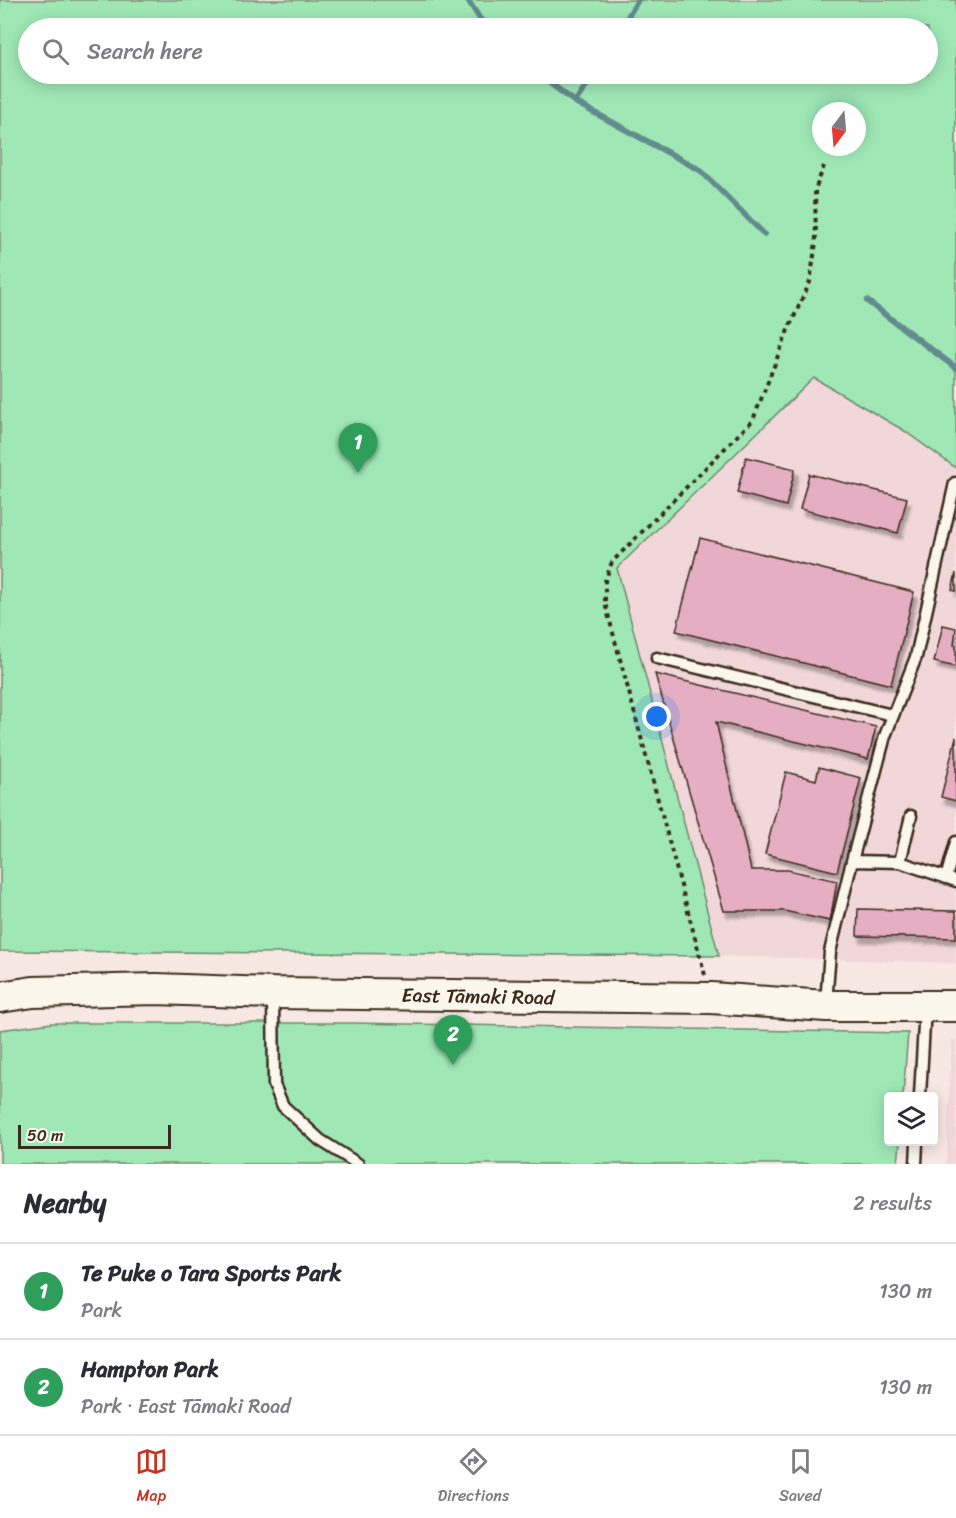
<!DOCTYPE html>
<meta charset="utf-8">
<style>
body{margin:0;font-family:Sriracha,sans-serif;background:#f2f2f3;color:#2b2b33}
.controls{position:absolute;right:18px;bottom:18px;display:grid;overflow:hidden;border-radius:6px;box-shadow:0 3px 15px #0003}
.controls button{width:54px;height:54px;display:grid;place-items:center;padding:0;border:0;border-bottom:2px solid #e1e1e2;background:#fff;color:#2b2b33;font:30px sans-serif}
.compass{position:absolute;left:812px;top:102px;width:54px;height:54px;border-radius:50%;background:#fff;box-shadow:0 3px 15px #0003;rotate:196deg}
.scale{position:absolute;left:18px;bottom:15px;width:153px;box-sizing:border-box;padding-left:6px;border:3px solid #3b2a1e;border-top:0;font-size:16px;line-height:21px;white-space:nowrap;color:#3b2a1e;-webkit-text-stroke:4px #fbf7ec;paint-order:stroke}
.you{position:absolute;left:657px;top:717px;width:21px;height:21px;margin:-15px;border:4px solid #fff;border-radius:50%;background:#1a73e8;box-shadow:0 0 0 9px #1a73e833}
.badge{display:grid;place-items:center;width:39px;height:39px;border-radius:50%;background:#c8321e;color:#fff;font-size:20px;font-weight:700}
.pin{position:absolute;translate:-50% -50px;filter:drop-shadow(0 2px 3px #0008)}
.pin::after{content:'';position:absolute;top:32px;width:21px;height:18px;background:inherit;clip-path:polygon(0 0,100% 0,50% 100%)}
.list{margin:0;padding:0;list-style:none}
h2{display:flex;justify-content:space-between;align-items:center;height:78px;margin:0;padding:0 24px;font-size:26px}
h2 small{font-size:20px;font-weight:400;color:#7c7c81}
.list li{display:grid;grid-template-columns:39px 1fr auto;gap:18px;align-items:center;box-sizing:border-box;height:96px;padding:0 24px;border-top:2px solid #e1e1e2}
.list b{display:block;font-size:22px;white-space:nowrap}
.list p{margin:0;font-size:20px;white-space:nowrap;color:#7c7c81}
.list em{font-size:20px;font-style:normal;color:#7c7c81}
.icon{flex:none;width:33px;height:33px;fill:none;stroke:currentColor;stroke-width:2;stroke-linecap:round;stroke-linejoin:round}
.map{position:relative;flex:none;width:956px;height:1164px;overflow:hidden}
.search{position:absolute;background:#fff;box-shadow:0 3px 15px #0003;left:18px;right:18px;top:18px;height:66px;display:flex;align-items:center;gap:15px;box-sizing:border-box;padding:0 21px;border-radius:33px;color:#7c7c81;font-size:22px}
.sheet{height:270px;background:#fff}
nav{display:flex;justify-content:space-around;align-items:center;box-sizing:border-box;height:84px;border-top:2px solid #e1e1e2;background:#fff;font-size:16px;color:#7c7c81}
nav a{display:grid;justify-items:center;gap:3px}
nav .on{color:#c8321e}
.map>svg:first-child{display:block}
</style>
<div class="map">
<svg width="956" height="1164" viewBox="0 0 956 1164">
<defs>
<filter id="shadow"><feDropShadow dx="3.5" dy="6" stdDeviation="1.5" flood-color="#0004"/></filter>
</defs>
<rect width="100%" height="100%" fill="#f7e8e4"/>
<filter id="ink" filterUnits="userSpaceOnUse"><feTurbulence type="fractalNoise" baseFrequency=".0167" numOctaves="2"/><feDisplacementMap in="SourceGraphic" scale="12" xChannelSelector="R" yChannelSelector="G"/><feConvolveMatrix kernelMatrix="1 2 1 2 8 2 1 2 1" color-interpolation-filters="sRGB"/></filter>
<g filter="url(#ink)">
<path fill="#f2d7da" d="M815,378L904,430L956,468V963L719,956L617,568Z
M952,1040H956V1164H946Z"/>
<path fill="#9fe8b6" stroke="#6d896a" stroke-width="1.5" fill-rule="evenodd" d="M0,0H956V468L903,430L814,378L617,568L719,956L0,951ZM928,28V74H28V28ZM821,111H857V147H821Z
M52,1023H351L908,1033L903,1096H888V1142H900L898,1164H0V1030Z"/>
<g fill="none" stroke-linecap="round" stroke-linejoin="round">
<path stroke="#628b8e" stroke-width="6" d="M468,0L480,19L488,28
M621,28L638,0
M538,74L575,102L700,170L764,234
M575,102L594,74
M867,301L956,368"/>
</g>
<path fill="#e6aec2" stroke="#3b2a1e" stroke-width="1.5" filter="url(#shadow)" d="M746,457L795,469L786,506L737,493Z
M809,474L907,498L898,533L800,509Z
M700,538L914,592L891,685L676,631Z
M956,573V591L952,590Z
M943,625L956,628L954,645H956V667L934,662Z
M655,674L876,727L868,759L716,722L751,870H788L837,881L830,921L784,911H724Z
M956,737V801L941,797Z
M819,767L861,778L837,872L765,854L786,772L816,780Z
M858,909L956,911V938L857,936Z"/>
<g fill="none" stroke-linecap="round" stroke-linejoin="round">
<g stroke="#3b2a1e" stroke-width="15">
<path id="lane" d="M657,658L892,715
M852,861L900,862L956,881
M900,862L911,816
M946,878L956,842
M273,996L274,1085L283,1106L320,1140L358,1164
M826,1003L830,952L852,861L885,736L916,657L955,483
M920,1096L925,1007
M916,1164L917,1142"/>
</g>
<g stroke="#3b2a1e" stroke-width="34">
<path id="secondary" d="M0,997L33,992L156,989L273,993L711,998L826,1006H956"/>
</g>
<path stroke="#3b2a1e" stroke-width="4" stroke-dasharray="4.5 4.5" stroke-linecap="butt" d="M705,975L605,603V581L612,562L753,420L788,330L810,282L816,242L815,190L824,166"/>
<use href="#lane" stroke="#fbf7ec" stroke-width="10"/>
<use href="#secondary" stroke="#fbf7ec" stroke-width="30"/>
</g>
</g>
<g text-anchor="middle" stroke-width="6" stroke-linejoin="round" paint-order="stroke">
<g font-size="20" fill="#3b2a1e" stroke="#fbf7ec">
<text transform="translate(478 996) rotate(1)" y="7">East Tāmaki Road</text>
</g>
</g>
</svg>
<div class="controls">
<button><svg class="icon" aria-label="layers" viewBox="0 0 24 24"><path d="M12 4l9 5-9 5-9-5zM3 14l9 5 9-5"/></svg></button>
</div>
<svg class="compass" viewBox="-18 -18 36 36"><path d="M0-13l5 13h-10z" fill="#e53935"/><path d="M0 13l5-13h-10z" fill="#7c7c81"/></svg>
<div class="scale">50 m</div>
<div class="you"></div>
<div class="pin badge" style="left:358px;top:473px;background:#2e9e5b">1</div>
<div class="pin badge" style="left:453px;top:1065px;background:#2e9e5b">2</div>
<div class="search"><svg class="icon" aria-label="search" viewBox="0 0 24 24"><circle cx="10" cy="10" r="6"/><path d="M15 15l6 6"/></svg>Search here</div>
</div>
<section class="sheet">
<h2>Nearby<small>2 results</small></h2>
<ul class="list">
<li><span class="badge" style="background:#2e9e5b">1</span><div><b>Te Puke o Tara Sports Park</b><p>Park</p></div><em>130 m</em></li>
<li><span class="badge" style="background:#2e9e5b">2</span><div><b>Hampton Park</b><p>Park · East Tāmaki Road</p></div><em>130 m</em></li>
</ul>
</section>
<nav>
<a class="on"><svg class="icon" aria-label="map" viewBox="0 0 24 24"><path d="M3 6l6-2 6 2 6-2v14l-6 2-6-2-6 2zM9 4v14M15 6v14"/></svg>Map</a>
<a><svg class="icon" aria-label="directions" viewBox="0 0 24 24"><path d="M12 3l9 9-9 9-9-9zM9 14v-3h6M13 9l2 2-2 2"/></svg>Directions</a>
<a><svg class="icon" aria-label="saved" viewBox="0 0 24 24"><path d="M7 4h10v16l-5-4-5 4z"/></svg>Saved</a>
</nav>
